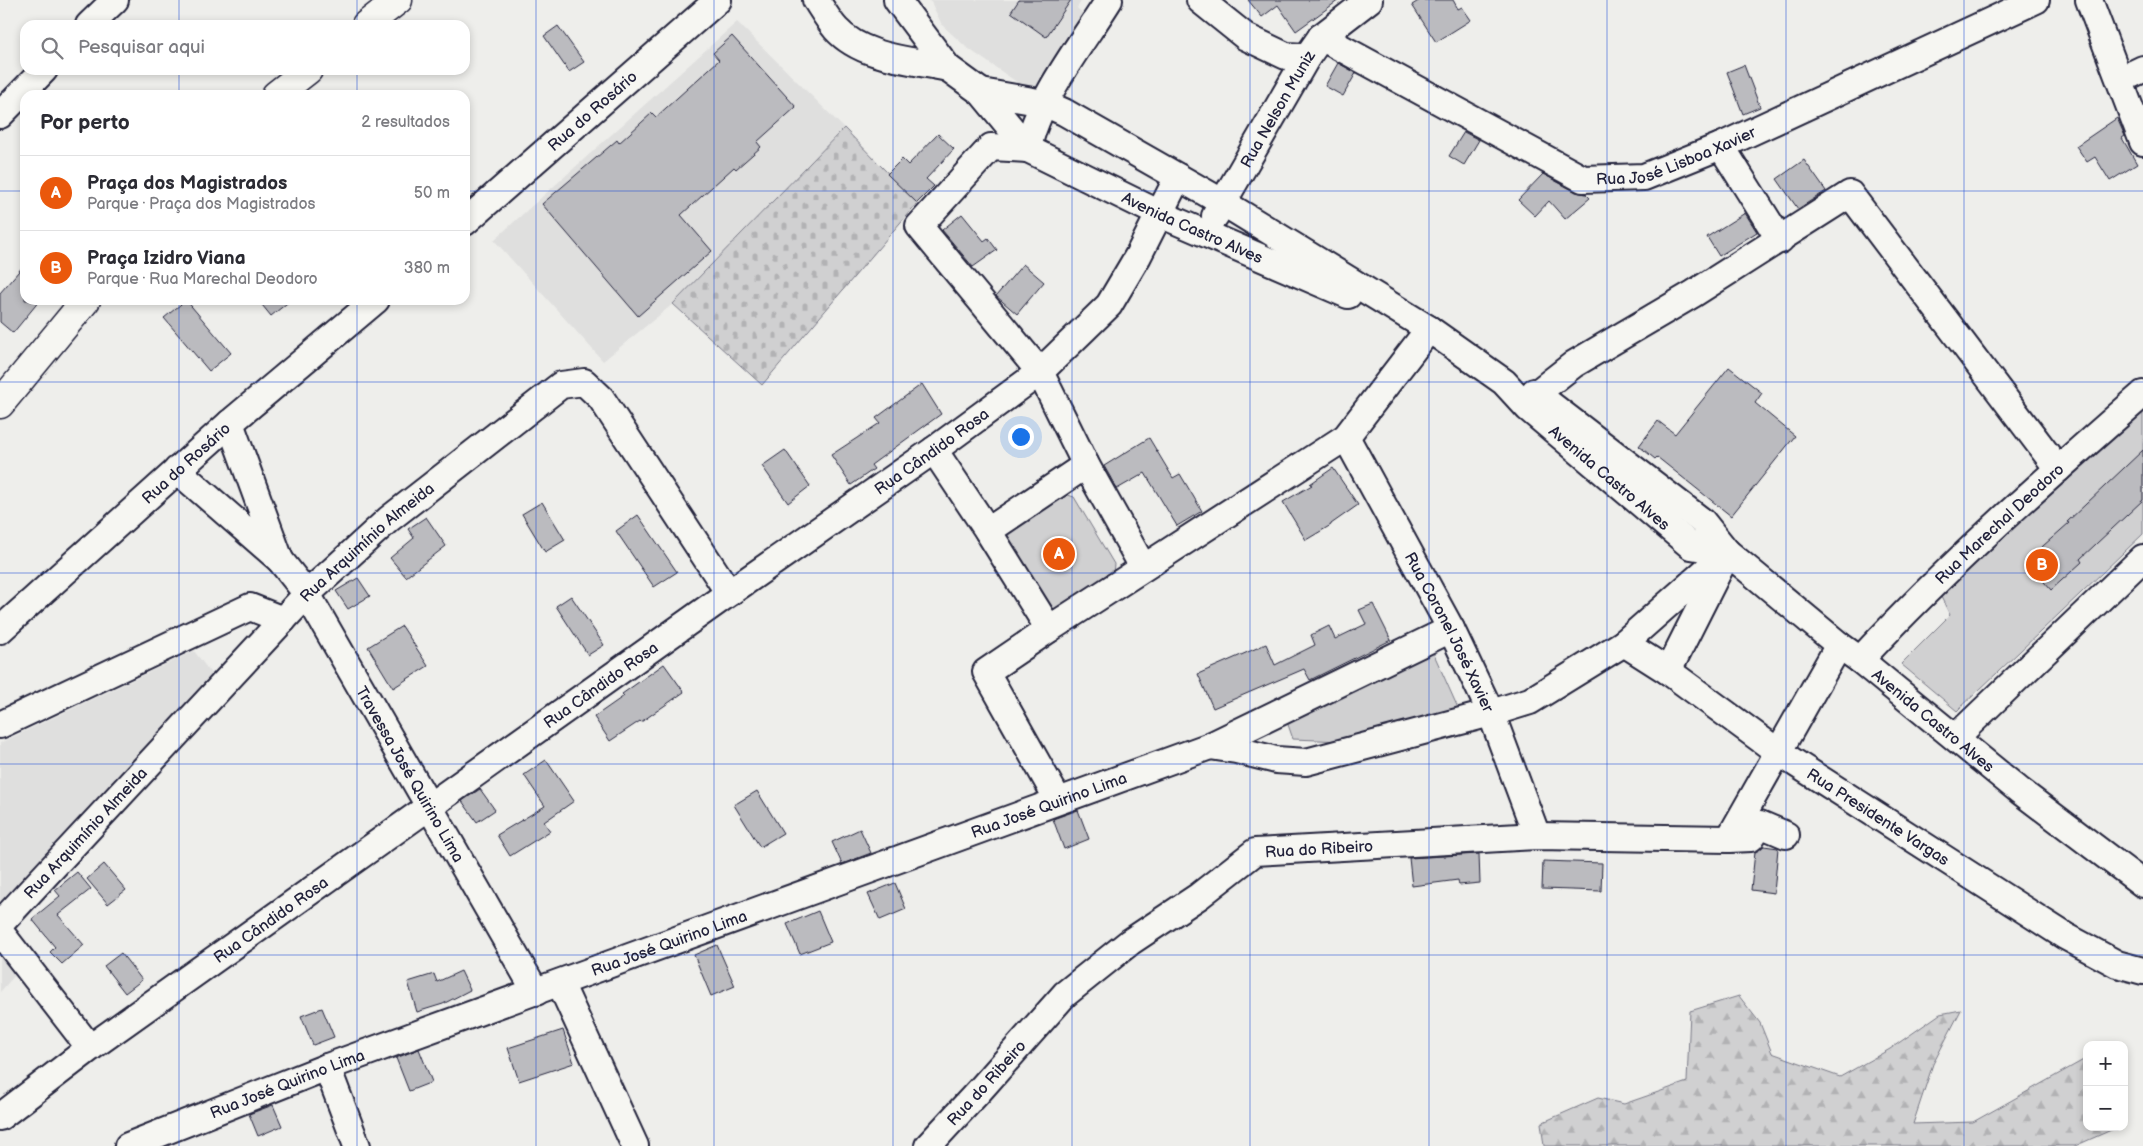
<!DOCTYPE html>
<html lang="pt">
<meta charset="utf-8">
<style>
body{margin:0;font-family:"Balsamiq Sans",sans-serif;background:#f7f7f7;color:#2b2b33}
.controls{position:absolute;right:15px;bottom:15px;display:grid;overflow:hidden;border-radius:10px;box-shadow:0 2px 8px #0003}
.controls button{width:45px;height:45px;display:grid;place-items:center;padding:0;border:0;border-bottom:1px solid #e1e1e2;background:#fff;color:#2b2b33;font:25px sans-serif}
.you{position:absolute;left:1020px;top:436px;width:18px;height:18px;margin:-12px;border:4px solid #fff;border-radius:50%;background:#1a73e8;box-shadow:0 0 0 8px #1a73e833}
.badge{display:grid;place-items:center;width:32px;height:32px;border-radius:50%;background:#ea580c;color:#fff;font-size:16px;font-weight:700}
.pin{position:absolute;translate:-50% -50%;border:2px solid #fff;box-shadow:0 1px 5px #0006}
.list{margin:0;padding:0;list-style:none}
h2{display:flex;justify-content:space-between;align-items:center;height:65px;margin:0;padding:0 20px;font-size:21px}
h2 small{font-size:16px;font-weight:400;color:#7c7c81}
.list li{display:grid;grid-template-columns:32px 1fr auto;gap:15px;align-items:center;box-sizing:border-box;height:75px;padding:0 20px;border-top:1px solid #e1e1e2}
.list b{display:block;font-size:19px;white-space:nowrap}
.list p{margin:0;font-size:16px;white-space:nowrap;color:#7c7c81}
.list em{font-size:16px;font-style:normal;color:#7c7c81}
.icon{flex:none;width:28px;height:28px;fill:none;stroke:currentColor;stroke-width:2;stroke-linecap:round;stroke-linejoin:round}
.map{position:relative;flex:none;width:2143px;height:1146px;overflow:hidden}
.search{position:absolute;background:#fff;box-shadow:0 2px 8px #0003;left:20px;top:20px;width:450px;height:55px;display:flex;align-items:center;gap:12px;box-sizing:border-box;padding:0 18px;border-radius:15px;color:#7c7c81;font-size:19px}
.panel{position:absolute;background:#fff;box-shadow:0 2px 8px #0003;left:20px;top:90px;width:450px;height:215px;border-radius:15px}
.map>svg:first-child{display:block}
</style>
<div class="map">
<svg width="2143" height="1146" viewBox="0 0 2143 1146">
<defs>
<pattern id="forest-firs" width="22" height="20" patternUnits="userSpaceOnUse" patternTransform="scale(1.25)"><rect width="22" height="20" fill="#d0d0d1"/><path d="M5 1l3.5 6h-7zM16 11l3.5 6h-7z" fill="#b2b2b4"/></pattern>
<pattern id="cemetery-stones" width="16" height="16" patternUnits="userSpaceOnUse" patternTransform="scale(1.25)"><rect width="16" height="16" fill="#d0d0d1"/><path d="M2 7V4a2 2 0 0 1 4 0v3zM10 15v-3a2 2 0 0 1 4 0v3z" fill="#b2b2b4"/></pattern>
</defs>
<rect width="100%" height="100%" fill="#eeeeeb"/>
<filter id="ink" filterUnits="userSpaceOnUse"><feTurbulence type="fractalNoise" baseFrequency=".02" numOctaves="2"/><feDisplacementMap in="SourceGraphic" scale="10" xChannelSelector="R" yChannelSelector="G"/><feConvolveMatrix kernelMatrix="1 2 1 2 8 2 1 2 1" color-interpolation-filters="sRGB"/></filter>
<g filter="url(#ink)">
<path fill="#dfdfde" d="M930,0H1082L1077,8L1088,18L1041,92L1021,85L966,47L942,25Z
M737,22L844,128L673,304L603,361L494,240Z
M194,651L213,676L0,908V743Z
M0,951L16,974L0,992Z"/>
<path fill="url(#forest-firs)" stroke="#797986" d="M1739,996L1760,1023L1772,1053L1840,1077L1890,1049L1940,1014L1961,1010L1933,1064L1913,1124L1973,1122L2087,1058V1127H2118L2075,1146H1544L1541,1123L1598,1098L1624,1104L1687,1082L1690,1011Z"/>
<path fill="url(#cemetery-stones)" stroke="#797986" d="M844,128L917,203L762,385L673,304Z"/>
<path fill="#d0d0d1" stroke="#797986" d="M2143,408V534L1957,711L1901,664L1950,615L1940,595Z
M1065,494L1074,497L1114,564L1113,574L1054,612L1045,604L1003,534Z
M1432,650L1458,708L1414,722L1343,741L1293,739L1285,716Z"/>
<path fill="#bbbbbf" stroke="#22223b" d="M1019,0H1071L1046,37L1011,12Z
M1248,0H1339L1296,31L1278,5L1262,17Z
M1420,0H1453L1458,9L1462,7L1471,20L1436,42L1412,5Z
M558,26L584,62L569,72L544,36Z
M732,36L796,107L757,142L761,147L736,169L734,167L681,215L712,251L638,316L542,204L617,140L619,143L652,113L656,117L719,60L713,53Z
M1338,63L1356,73L1343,96L1325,86Z
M1744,65L1760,107L1743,114L1727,72Z
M2117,118L2125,136L2122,138L2137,164L2110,181L2095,157L2087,162L2076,146Z
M1464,132L1479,140L1464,165L1449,156Z
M938,134L954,149L926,179L934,186L917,203L887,174L902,159L908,165Z
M1804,160L1826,191L1798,209L1777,179Z
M1543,174L1576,192L1586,194L1590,198L1565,219L1549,201L1535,216L1518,200Z
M1745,213L1757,232L1719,256L1707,237Z
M962,214L984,241L988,238L997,250L973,267L942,230Z
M25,264V300H40L13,333L0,322V293Z
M1023,264L1044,282L1017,314L996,296Z
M186,300L231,353L209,371L164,318Z
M258,300H291L271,316Z
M1729,367L1762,393L1755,403L1795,436L1731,516L1657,457L1655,459L1639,446L1658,421L1675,434Z
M922,384L941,414L871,465L874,469L851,485L831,455L880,423L876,418Z
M1149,438L1173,478L1180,474L1202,511L1177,526L1145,473L1117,489L1104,466Z
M785,450L810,486L788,503L762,466Z
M2143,450V500L2080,559L2082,562L2051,590L2026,561L2069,523L2067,522Z
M1333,468L1358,505L1331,524V525L1306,540L1283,502L1312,485L1310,484Z
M542,502L565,540L545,552L522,514Z
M638,515L677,572L654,587L616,531Z
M426,517L446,546L406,577L390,558L414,538L408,529Z
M358,578L370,596L348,609L336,591Z
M571,596L604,645L588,655L556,606Z
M1373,604L1391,640L1310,680L1304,669L1213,708L1198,674L1266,644L1275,665L1315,645L1311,635L1329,626L1335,639L1366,624L1359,610Z
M402,626L428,666L393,688L368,647Z
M664,664L684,692L641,722L640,721L610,741L594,717L624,696L622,694Z
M546,760L574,801L544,822L550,831L510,856L497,835L545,806L524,775Z
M480,789L495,810L477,822L462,801Z
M757,791L783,833L760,847L734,805Z
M1078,810L1089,839L1064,849L1053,819Z
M860,829L871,853L842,864L832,842Z
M1764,846L1778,848L1774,893L1751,890L1755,852Z
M1479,854L1480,883L1459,885L1458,880L1412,886L1409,858Z
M1543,861L1602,863L1601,891L1542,889Z
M104,864L126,890L108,904L87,879Z
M77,872L91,889L58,915L84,945L62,964L50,952L55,947L32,919L60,896L55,890Z
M895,883L906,909L880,920L868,894Z
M818,911L831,942L800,954L787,924Z
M717,945L735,986L711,996L694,955Z
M121,953L142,980L125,993L104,966Z
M461,971L470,990L443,1004L417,1012L408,982L434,974L437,982Z
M322,1008L334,1037L313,1045L301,1016Z
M563,1030L574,1063L519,1081L508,1048Z
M419,1049L432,1082L409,1091L396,1058Z
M273,1105L282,1126L258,1136L249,1114Z"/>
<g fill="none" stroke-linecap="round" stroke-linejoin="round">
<g stroke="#22223b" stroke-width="30">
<g id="minor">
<path d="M816,0C822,9 828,20 836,29C862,58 912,60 948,68"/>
<path id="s1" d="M897,0L948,68L981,92L1028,149L1160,214L1348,295"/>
<path d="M1109,0C1083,42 1036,101 1028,149L991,147L919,226L1040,372L1086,465L1143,567"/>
<path d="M1200,0L1246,37L1286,56L1307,57"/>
<path d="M2089,0L2143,142"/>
<path d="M89,25L115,0"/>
<path id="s2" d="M1321,37L1583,179L1644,177L1721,146L2036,0"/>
<path d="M2120,80L2143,69"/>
<path id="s3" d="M981,92L1044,103L1064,112L1222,202L1429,329L1504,382L1528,408L1691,546L1727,552"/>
<path d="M0,115L44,70"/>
<path d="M1721,146L1780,240"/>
<path id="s4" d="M1215,216L1307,57L1321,37L1369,0"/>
<path id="s5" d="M465,222L718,0"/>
<path id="s6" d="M1534,392L1703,522L1727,552L1839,645L1860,660L2020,791L2143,884"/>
<path d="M1529,407L1537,393L1574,364L1693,294L1850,194L2058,469"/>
<path id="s7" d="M1346,437L1451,629L1491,713L1537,836"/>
<path d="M934,450L988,531L1049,629"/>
<path d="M177,470L280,560L230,423"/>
<path d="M988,531L1086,465"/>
<path id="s8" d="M280,560L307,594L536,992"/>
<path id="s9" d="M0,630L230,423L376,300"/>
<path id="s10" d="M1624,643L1668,671L1778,752L2065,936L2117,964L2143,971"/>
<path id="s11" d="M1860,660C1948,565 2046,479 2143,394"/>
<path d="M1668,671L1722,564"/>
<path d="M0,725L250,607L283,620"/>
<path d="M1956,737L2143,558"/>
<path d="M1210,746L1236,750L1276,760L1306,762L1491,713L1530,701L1624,643L1727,552"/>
<path d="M1058,800L986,672L1049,629L1346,437L1429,329"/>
<path d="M1729,839L1839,645"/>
<path id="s12" d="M0,924L307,594L389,519L561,385L584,382L601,398L729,593"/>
<path d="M0,932L90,1048"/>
<path d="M560,983L635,1146"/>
<path d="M327,1067L357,1146"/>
<path id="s13" d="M0,1117L90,1048L729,593L934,450L1040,372L1109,305L1138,256L1178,177"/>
<path id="s14" d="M128,1146L327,1067L1210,746L1451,629"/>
<path id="s15" d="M928,1146L979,1091L1065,994L1130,942L1199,896L1255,852L1537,836L1729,839L1751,838L1760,824L1786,835"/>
</g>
</g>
<g stroke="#22223b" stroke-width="31">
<path id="major" d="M366,25L398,0
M276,95L308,70
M0,404L86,300"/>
</g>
<use href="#minor" stroke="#f6f6f2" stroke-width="26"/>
<use href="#major" stroke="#f6f6f2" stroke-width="28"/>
</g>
</g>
<path fill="none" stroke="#1d4ed8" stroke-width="1" stroke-opacity="0.55" d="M179,0V25M357,0V25M536,0V1146M714,0V1146M893,0V1146M1072,0V1146M1250,0V1146M1429,0V1146M1607,0V1146M1786,0V1146M1964,0V1146M179,70V95M357,70V95M0,191H25M465,191H2143M179,300V1146M357,300V1146M0,382H2143M0,573H2143M0,764H2143M0,955H2143"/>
<g text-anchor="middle" stroke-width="5" stroke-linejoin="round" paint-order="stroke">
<g font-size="16" fill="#22223b" stroke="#f6f6f2">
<text dy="6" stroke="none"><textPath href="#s4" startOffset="124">Rua Nelson Muniz</textPath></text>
<text dy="6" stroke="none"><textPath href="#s5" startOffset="169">Rua do Rosário</textPath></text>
<text dy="6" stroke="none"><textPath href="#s2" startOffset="395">Rua José Lisboa Xavier</textPath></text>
<text dy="6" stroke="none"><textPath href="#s1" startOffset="382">Avenida Castro Alves</textPath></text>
<text dy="6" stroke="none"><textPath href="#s13" startOffset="1145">Rua Cândido Rosa</textPath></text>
<text dy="6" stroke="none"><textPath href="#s9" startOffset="250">Rua do Rosário</textPath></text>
<text dy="6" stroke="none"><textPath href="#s3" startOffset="745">Avenida Castro Alves</textPath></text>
<text dy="6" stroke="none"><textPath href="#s11" startOffset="195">Rua Marechal Deodoro</textPath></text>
<text dy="6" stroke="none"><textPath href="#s12" startOffset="530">Rua Arquimínio Almeida</textPath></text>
<text dy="6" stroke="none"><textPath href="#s7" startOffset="221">Rua Coronel José Xavier</textPath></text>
<text dy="6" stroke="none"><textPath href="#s13" startOffset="740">Rua Cândido Rosa</textPath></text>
<text dy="6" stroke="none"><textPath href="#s6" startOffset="518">Avenida Castro Alves</textPath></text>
<text dy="6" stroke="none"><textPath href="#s8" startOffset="251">Travessa José Quirino Lima</textPath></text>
<text dy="6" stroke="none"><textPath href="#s14" startOffset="982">Rua José Quirino Lima</textPath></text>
<text dy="6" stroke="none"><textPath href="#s10" startOffset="308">Rua Presidente Vargas</textPath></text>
<text dy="6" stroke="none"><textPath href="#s12" startOffset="125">Rua Arquimínio Almeida</textPath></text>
<text dy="6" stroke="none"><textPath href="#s15" startOffset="506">Rua do Ribeiro</textPath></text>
<text dy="6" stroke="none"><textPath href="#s13" startOffset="335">Rua Cândido Rosa</textPath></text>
<text dy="6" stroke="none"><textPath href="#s14" startOffset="578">Rua José Quirino Lima</textPath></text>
<text dy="6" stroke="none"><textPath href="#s15" startOffset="86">Rua do Ribeiro</textPath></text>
<text dy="6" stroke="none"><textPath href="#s14" startOffset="171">Rua José Quirino Lima</textPath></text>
</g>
</g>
</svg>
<div class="controls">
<button>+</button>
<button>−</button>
</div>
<div class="you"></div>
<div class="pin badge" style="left:1059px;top:554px">A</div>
<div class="pin badge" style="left:2042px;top:565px">B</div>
<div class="search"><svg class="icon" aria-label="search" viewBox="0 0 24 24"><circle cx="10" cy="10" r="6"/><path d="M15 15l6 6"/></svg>Pesquisar aqui</div>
<section class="panel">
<h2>Por perto<small>2 resultados</small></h2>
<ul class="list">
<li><span class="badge">A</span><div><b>Praça dos Magistrados</b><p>Parque · Praça dos Magistrados</p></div><em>50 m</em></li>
<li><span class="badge">B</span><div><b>Praça Izidro Viana</b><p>Parque · Rua Marechal Deodoro</p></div><em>380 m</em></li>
</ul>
</section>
</div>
